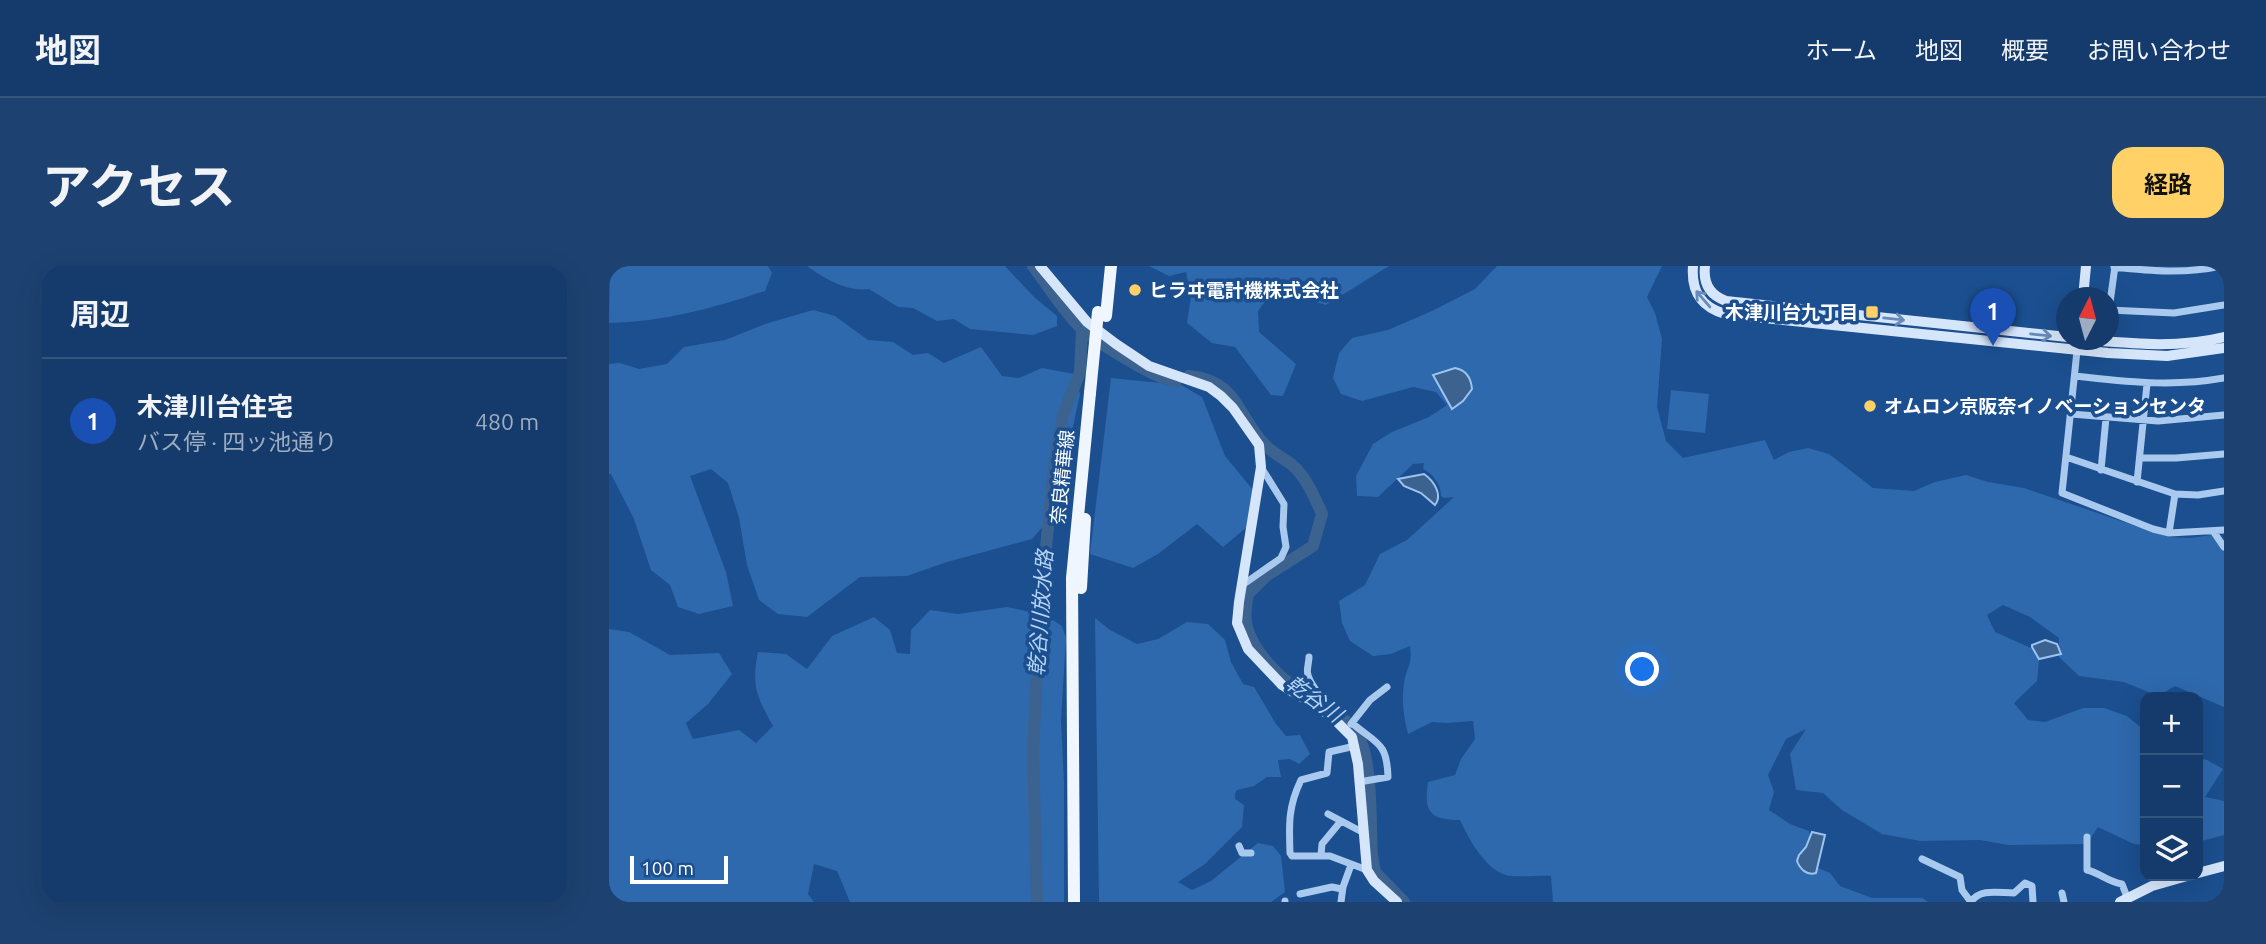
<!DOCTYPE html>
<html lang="ja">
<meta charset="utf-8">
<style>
body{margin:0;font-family:Ubuntu,"Noto Sans JP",sans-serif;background:#1d4271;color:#f1f3f6}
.controls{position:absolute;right:21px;bottom:21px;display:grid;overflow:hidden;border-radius:14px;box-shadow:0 7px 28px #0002}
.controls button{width:63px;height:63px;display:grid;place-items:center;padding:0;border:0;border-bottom:2px solid #33557e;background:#143b6b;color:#f1f3f6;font:35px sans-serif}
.compass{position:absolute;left:1447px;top:21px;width:63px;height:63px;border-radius:50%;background:#143b6b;box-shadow:0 7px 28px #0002;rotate:6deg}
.scale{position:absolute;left:21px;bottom:18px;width:98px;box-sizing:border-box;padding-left:7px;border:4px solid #fff;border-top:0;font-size:19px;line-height:24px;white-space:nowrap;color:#fff;-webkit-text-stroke:5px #1b4f8f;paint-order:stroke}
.you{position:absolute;left:1034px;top:404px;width:24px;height:24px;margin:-18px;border:5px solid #fff;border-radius:50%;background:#1a73e8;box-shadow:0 0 0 10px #1a73e833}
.badge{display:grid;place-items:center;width:46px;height:46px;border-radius:50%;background:#ffd166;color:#fff;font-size:23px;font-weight:700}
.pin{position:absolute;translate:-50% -58px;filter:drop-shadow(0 2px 4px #0008)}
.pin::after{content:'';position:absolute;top:37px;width:24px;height:21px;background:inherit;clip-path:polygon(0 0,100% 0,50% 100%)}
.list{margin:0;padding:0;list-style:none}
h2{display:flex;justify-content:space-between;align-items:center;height:91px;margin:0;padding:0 28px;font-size:30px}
h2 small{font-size:23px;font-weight:400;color:#9dadc1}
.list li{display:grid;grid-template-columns:46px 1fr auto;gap:21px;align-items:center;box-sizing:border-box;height:126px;padding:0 28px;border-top:2px solid #33557e}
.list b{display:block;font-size:26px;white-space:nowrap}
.list p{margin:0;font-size:23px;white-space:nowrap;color:#9dadc1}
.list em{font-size:23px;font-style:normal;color:#9dadc1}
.icon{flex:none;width:38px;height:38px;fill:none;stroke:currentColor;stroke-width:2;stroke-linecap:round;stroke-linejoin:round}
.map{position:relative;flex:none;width:1615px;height:636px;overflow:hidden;border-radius:21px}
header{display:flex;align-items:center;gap:42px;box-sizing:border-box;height:98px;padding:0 35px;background:#143b6b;border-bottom:2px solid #33557e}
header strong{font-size:33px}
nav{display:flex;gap:38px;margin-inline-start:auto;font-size:24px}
.intro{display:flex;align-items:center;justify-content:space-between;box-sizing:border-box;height:168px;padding:0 42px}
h1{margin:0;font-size:49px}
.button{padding:18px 32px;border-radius:21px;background:#ffd166;color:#111;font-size:24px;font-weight:700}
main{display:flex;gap:42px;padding:0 42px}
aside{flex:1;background:#143b6b;border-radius:21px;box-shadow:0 7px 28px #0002}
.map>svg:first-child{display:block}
</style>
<header>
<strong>地図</strong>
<nav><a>ホーム</a><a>地図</a><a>概要</a><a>お問い合わせ</a></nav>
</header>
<div class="intro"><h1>アクセス</h1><a class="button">経路</a></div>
<main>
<aside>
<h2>周辺<small></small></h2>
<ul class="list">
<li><span class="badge" style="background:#1a4fb4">1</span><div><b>木津川台住宅</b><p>バス停 · 四ッ池通り</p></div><em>480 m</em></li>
</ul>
</aside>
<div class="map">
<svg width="1615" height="636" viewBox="0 0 1615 636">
<rect width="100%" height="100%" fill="#1b4f8f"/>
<path fill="#2e69ad" d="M1,0H159L163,7L156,25C105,42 54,56 0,57Z
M198,0H396L425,31L448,50V60L424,69L361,63L345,53L328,55L304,42L289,41L260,23C238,26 216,13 198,0Z
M540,0H780L717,39L707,36L704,16L672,13L649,45L650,66L687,98L674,130L662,129L626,81L603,77L578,57L582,30L577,6L560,10Z
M888,0H1053L1038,31L1046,47L1053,73L1048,141L1057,175L1074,192L1156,174L1165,194L1180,186L1199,182L1220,188L1264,222L1305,225L1326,216L1357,209L1379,216L1415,222L1559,271L1581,272L1602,269L1615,285V441L1566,420L1549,430L1515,416L1470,410L1450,391V372L1421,351L1394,339L1378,349L1386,366L1422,382L1430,394L1428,415L1405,437L1419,454L1436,456L1474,442H1495L1518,450L1536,465V579L1525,578L1489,561L1478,578L1399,579L1371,574L1311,575L1273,568L1233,544L1214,527L1187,524L1181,488L1197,463L1177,473L1159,509L1165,526L1160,544L1181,558L1200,565L1203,578L1197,597L1221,607L1231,620L1263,632H1313L1319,636H944L942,610C932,609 904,612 897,609C875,602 860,573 851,554C819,554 815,544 819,516L846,509L852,493L866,473L864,455L837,457L823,456L799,468C795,450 792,436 795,418C797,401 804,399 801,380L782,388L764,390L741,375L733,357L730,335L756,319L771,288L798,274L845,231L835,232L832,230C832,218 824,208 814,203L815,197L804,198L769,231L748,230L747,210L764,178L783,166L820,151L838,139L827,126L804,121L753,135L732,128L724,112L730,87L743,72L779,64L825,44L866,23Z
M204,44L226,50L259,74L284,76L304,89L319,87L335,97L372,81L393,110L410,112L433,102L465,108L471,128L461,175L451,208L449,243L423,273L338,296L298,310L251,311L198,351L169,348L150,334L138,299L130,252L119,217L102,203L81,210L117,306L124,340L90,348L69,341L61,319L42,304L25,253L2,208H0V98L11,97L30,103L58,98L75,81L116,74L156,58Z
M502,112L572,119L593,131L616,190L644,224L638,261L614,281L588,258L549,288L524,302L481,288Z
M1062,124L1100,128L1096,167L1058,163Z
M398,341L436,349L453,360L457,372L452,455L455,516V636H241L228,605L205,598L199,628L205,636H0V363L20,366L61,389L110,387L123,408L99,438L77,457L84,473L130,464L147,477L164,460C148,431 142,420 149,386L177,388L198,403L223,370L265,351L281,364L288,387L301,388L302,364L321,344L349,348Z
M486,352L501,364L528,378L549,373L578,356L599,358L616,374L622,396L634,418L645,421L667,458L677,470L691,469L701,488L690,498L681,493L669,494L672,511H658L645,520L628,524L626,528V533L635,539L633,561L596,598L569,616L583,624L602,615L649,577L664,580L672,590L676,626L662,636H490Z
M1589,492L1598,494L1614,503L1596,531L1615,535V569L1589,576Z"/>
<path fill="#3c6290" stroke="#9cc4f0" stroke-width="2" d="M846,102C857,104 862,111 863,123L854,135L843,143L824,109Z
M815,208C825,215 834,229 826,239L812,227L795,220L789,213Z
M1436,374L1448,378L1452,388L1430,393L1423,381V379Z
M1203,566L1216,569L1207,607C1198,610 1191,603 1188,595L1190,589L1197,581Z"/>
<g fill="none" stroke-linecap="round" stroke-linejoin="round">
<path stroke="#3c6290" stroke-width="12" d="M424,0C437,17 458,50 474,64C489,76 550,116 567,115
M580,110C630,115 627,149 656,179C664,187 674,192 682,198C697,210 706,232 713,248L704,280L657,310L639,328C637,338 635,351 638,361C644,386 671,412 691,425
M715,441C728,448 741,456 749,469C764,496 761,559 763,590L766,606L795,636
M428,636L424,485L431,340L446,193L454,149L471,106L473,63"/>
<path stroke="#a9c9ee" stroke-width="7" d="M1506,0L1500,44L1565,47L1615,39
M1505,1C1542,5 1576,8 1612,0
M1468,85L1453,227L1544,263L1560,267L1615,264
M1466,110C1516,116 1565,121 1615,112
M1462,148L1549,155L1615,149
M1457,191L1566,228L1589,229L1615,225
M1531,192H1567L1615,188
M1492,204L1497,152
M1528,216L1538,118
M1604,265L1615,281
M1560,267L1566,228
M632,320L672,292L677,281L674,261L675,238L652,201
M700,391C700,397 697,404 699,409C702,422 717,429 707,442
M743,457C767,478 778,475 779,511L750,516
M742,458L761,434L778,421
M746,480L720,486L718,507L692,514C679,541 680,558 681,587L683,590H721L758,604
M719,548L755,567
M1478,571V604C1491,607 1499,616 1513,618L1518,631
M630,580L633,587H642
M712,589L713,578L732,555
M1313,593L1351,611L1353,624L1362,636
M1453,627L1455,636
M691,628L723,621L733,623
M676,635V636
M732,636L734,621L742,599
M1362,636C1371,622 1390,627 1405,627L1416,617L1423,620L1424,636"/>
<path stroke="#d6e6fa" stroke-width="10" d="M431,0L478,56L507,78L540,100L600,121L612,130L624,142L650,179L652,201L630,336L628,357L639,383L673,419L722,450L743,471L749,498L758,604L765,615L788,636
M1084,0C1082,25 1092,41 1116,48L1499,87L1558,90L1615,82
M1096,0C1094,17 1100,29 1117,35L1458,71
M1474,32L1477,0
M1482,74C1528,78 1570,82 1615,71
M1589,607L1615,600
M1511,636L1543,620L1578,610"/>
<path stroke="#f0f6ff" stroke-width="12" d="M497,50L502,0
M472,322L476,253
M465,636L463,312L481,127"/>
<path stroke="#f0f6ff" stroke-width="12" d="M481,127L489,46"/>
</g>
<defs><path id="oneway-shaft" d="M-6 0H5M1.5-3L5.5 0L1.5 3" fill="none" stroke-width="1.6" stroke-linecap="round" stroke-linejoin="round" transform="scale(1.75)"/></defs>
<g stroke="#668bba">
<use href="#oneway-shaft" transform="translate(1094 33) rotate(-131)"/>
<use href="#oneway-shaft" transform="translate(1285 53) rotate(6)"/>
<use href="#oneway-shaft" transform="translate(1432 69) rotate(6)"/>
</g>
<g fill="#ffd166" stroke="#1b4f8f" stroke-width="2.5">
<circle cx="526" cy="24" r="7"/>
<rect x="1256" y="39" width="14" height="14" rx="3.5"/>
<circle cx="1261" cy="140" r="7"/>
</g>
<g text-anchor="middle" stroke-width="7" stroke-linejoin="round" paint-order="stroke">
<g font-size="19" font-weight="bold" fill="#fff" stroke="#1b4f8f" text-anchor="start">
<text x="540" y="31">ヒラヰ電計機株式会社</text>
<text x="1249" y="53" text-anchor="end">木津川台九丁目</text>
<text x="1275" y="147">オムロン京阪奈イノベーションセンタ</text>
</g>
<g font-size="19" fill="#fff" stroke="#1b4f8f">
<text transform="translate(453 211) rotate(-84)" y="7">奈良精華線</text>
</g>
<g font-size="21" font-style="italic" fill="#b5d3f5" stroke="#1b4f8f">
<text transform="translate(432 347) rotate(-86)" y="7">乾谷川放水路</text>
<text transform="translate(705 433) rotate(36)" y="7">乾谷川</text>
</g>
</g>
</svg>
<div class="controls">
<button>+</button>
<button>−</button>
<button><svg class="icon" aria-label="layers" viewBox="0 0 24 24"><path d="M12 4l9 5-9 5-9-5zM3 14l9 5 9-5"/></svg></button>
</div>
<svg class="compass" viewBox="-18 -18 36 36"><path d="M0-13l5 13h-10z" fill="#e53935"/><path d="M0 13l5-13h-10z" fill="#9dadc1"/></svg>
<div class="scale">100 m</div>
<div class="you"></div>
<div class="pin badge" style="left:1384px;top:80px;background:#1a4fb4">1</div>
</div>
</main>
